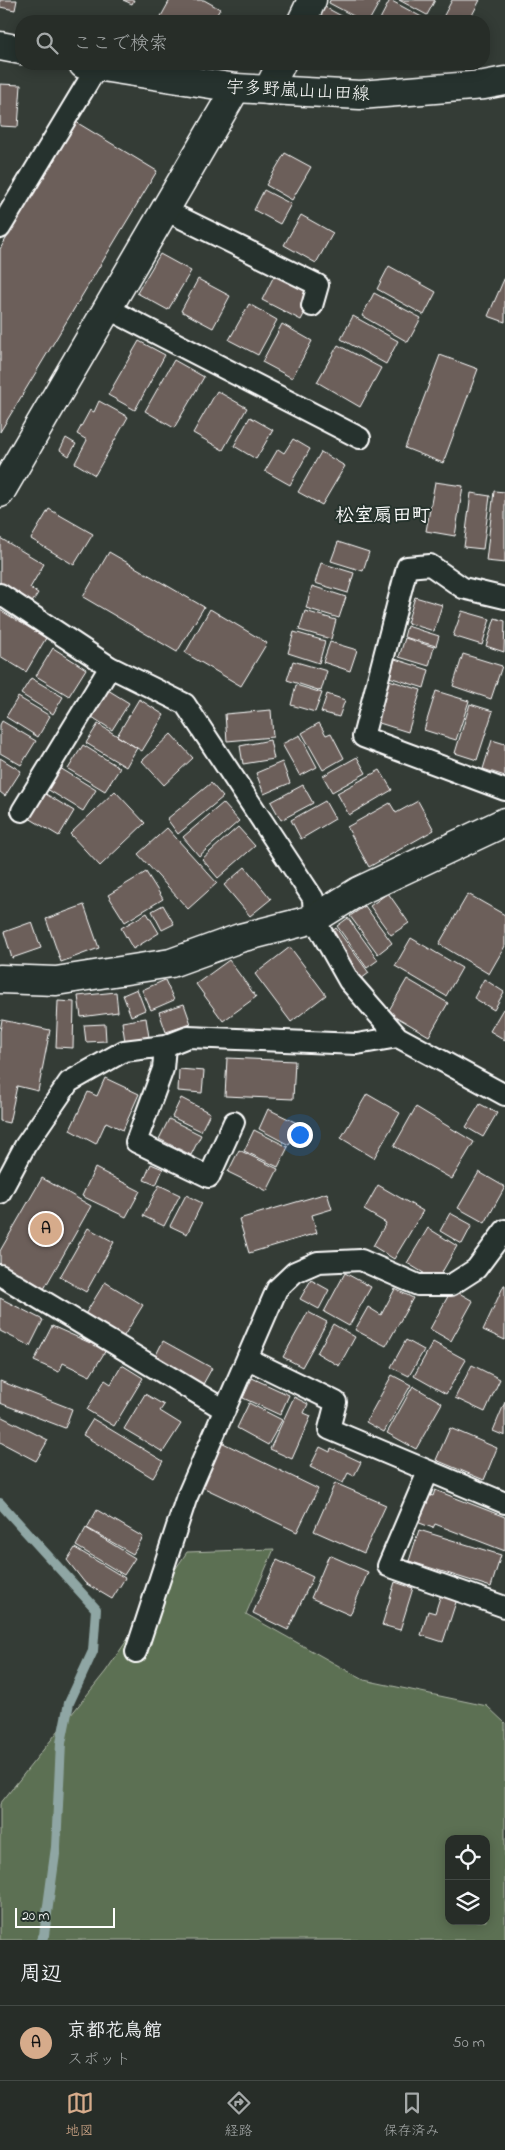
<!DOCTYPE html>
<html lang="ja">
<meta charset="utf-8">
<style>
body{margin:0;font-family:"Indie Flower","Klee One",sans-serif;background:#333934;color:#f1f3f6}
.controls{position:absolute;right:15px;bottom:15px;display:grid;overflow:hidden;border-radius:10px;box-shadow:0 2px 12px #0003}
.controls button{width:45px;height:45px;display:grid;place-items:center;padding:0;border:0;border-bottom:1px solid #434945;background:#272d28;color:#f1f3f6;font:25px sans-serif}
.scale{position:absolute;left:15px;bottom:12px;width:100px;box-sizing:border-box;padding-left:5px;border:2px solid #fff;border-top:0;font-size:14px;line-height:18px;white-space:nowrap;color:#fff;-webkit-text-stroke:4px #26332d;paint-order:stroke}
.you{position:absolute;left:299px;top:1134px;width:18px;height:18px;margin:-12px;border:4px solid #fff;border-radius:50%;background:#1a73e8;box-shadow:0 0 0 8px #1a73e833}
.badge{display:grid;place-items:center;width:32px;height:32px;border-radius:50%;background:#d6ab8b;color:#111;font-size:16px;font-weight:700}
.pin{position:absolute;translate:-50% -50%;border:2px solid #fff;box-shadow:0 1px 5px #0006}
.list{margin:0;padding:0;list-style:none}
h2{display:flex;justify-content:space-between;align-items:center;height:65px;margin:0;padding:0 20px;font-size:21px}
h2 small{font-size:16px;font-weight:400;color:#a4a8a8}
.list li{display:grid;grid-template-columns:32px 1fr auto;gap:15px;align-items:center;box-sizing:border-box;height:75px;padding:0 20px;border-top:1px solid #434945}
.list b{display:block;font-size:19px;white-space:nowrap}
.list p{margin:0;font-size:16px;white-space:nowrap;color:#a4a8a8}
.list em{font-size:16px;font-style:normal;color:#a4a8a8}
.icon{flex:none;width:28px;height:28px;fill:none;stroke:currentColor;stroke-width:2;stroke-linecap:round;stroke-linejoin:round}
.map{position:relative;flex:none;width:505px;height:1940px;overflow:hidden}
.search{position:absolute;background:#272d28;box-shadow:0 2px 12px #0003;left:15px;right:15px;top:15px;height:55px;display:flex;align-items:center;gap:12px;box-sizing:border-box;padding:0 18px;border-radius:20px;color:#a4a8a8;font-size:19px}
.sheet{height:140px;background:#272d28}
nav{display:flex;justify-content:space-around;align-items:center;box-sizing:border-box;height:70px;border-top:1px solid #434945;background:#272d28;font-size:14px;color:#a4a8a8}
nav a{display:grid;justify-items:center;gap:2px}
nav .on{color:#d6ab8b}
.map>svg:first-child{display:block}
</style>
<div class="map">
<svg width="505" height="1940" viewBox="0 0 505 1940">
<rect width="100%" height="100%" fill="#343c36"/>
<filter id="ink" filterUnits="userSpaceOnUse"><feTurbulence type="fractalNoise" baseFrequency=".02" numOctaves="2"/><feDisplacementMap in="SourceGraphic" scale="10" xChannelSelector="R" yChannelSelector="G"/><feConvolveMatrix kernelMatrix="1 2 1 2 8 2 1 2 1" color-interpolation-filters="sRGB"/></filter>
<g filter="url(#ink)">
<path fill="#5c6f52" stroke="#aeb7a8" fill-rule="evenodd" d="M274,1549L246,1614L364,1680L487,1706L505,1723V1940H0V1804L106,1671L187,1552ZM449,1839H486V1921H449Z"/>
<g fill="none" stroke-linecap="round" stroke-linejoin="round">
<path stroke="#8fa6a4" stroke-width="10" d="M0,1503L96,1609L93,1651L69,1703L61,1743L56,1847L44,1935L41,1940"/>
</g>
<path fill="#6c5f5a" stroke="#fff" d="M0,0H17L15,10L0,7Z
M123,0H134L132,4Z
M170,0H204L220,9L213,21H162L159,20Z
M330,0H374L379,3L369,21H363L329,3Z
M390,0L429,21H379Z
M399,0H435L427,15Z
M452,0H480L469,21H441Z
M321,5L351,21H313Z
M0,84L21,85L18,127L0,126Z
M76,122L157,171L0,432V249Z
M285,153L311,167L292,200L266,185Z
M264,190L291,204L280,224L254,210Z
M301,215L333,233L316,263L284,245Z
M160,254L191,271L168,310L137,293Z
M389,266L436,292L424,315L377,289Z
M275,274L314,295L301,320L262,300Z
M505,277V322L488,316Z
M198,279L230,296L213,328L181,311Z
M374,293L421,318L408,342L362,316Z
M249,304L277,320L258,355L229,340Z
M353,316L398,341L386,364L341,339Z
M282,324L312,341L292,378L262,362Z
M139,341L165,355L135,410L108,395Z
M338,345L381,368L360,407L317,382Z
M440,355L478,369L443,463L405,448Z
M174,360L204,377L174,428L145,411Z
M217,391L247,408L223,450L193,433Z
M99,401L128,417L95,475L75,463L87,440L77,434L90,410L94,412Z
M250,417L273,430L256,459L234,446Z
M66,438L76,444L69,456L60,450Z
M293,439L310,449L290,485L265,471L278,449L284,453Z
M321,452L345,466L322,505L298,492Z
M435,482L463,486L455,536L426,531Z
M494,491L505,492V563L486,561Z
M471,493L490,496L483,549L464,547Z
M49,509L93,534L74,565L31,539Z
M0,538L44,564L30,588L38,593L31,604L0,585Z
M338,542L369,552L363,571L331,561Z
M109,552L204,607L177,652L83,597Z
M321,563L354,573L348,593L315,583Z
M312,586L346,597L339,618L306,608Z
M415,597L442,605L434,631L407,623Z
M210,609L267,643L241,686L185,653Z
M0,610L46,638L26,672L0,656Z
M305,611L336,620L331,639L299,630Z
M462,611L490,619L482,645L453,636Z
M495,618L505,621L504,652L486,646Z
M407,626L439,636L436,646L404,637Z
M294,632L325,641L319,663L288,653Z
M405,638L434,647L429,666L399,657Z
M330,642L357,650L350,671L323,662Z
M53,648L86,669L69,696L36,676Z
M463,654L502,666L491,699L453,686Z
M395,659L429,670L424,688L389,677Z
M293,661L327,671L321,691L287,680Z
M31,678L63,697L53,714L21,694Z
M389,680L421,690L408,732L376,722Z
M296,685L322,693L315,712L291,705Z
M108,690L129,703L112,730L92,717Z
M436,691L469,701L456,740L424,730Z
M327,694L345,700L339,717L321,712Z
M18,697L50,716L38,737L6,717Z
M139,699L164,715L142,751L117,736Z
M470,704L493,711L477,760L455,753Z
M271,710L273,737L227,741L225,714Z
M2,721L36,741L21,765L0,753V725Z
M319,723L326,735L331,733L344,758L323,770L302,733Z
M98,724L137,748L126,767L86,743Z
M171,734L193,758L164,785L142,761Z
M300,735L317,767L300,776L282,744Z
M270,740L274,759L243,764L240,746Z
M492,740L505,744V776L483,769Z
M83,745L120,768L105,791L68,769Z
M357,757L366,773L332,792L323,776Z
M0,758L21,771L5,796L0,792Z
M282,762L290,783L264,794L256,773Z
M60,768L96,790L83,811L47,789Z
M380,770L392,790L349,815L337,793Z
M211,783L223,797L178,834L167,819Z
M303,785L313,803L281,820L271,802Z
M115,791L145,823L100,866L70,834Z
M44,793L74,811L59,836L29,818Z
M325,801L335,819L301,839L291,820Z
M418,801L434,830L369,867L347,827L390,803L396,813Z
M223,803L239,821L199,856L183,837Z
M238,827L255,846L218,878L202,859Z
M167,828L217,883L188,909L138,854Z
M245,867L271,899L250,916L224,885Z
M146,872L163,899L125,922L108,895Z
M388,893L409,923L391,935L370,906Z
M468,894L505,915V946L489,974L439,944Z
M84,905L99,948L61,962L46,919Z
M163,905L174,924L162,930L152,911Z
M365,906L392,943L378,954L350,916Z
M147,913L159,933L133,949L121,928Z
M348,918L378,960L367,968L337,926Z
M32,922L41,948L12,958L4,932Z
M336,928L369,973L357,982L325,937Z
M411,938L462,968L446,996L395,966Z
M290,947L326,995L291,1022L255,974Z
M229,960L256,997L223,1021L196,984Z
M407,979L448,1003L429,1036L388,1012Z
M484,979L504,992L494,1010L474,998Z
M165,980L174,1000L151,1010L142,990Z
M137,989L145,1010L131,1016L123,995Z
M116,992L118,1012L81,1017L78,996Z
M58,1001L74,1002L73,1048L56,1047Z
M184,1004L191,1024L166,1032L159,1012Z
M503,1009L505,1010V1040L490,1031Z
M146,1018L149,1037L125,1041L122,1022Z
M2,1020L50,1030L38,1091L17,1086L9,1123L0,1121V1031Z
M105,1024L106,1041L86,1042L84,1025Z
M227,1058L295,1061L293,1099L225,1096Z
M179,1069L204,1071L202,1093L178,1091Z
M105,1078L139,1094L123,1130L106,1122L96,1144L70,1130L88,1092L97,1096Z
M367,1094L400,1113L374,1158L341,1138Z
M181,1098L210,1113L201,1131L172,1117Z
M480,1104L497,1113L483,1137L466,1127Z
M416,1107L474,1142L452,1179L394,1146Z
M268,1109L299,1124L289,1145L259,1129Z
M169,1119L201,1135L191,1155L159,1139Z
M254,1130L288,1147L278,1167L244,1151Z
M239,1150L278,1169L267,1191L228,1172Z
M151,1164L163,1169L156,1185L144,1180Z
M95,1168L140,1191L126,1217L82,1196Z
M479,1172L505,1187L485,1223L458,1208Z
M42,1178L91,1206L44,1289L0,1264V1251Z
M159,1185L180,1195L164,1226L143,1216Z
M378,1185L423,1211L394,1259L373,1246L386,1223L364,1210Z
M327,1193L332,1209L312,1215L317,1233L249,1253L239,1219Z
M186,1195L202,1203L187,1234L170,1226Z
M450,1213L472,1225L462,1244L440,1231Z
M88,1228L114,1242L86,1292L60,1277Z
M428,1228L457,1246L437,1281L407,1263Z
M345,1273L371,1287L349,1326L324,1312Z
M311,1280L329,1290L319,1309L300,1299Z
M105,1282L143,1305L122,1339L84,1316Z
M504,1285H505V1340L483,1330Z
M395,1289L413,1298L386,1346L355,1330L368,1307L381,1315Z
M452,1289L473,1301L451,1341L430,1329Z
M0,1298L43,1320L30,1346L0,1331Z
M308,1312L327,1322L302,1367L283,1357Z
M333,1324L355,1337L339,1366L317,1353Z
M52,1326L106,1350L90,1376L63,1363L59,1372L34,1361Z
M406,1340L424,1350L409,1376L391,1367Z
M163,1341L212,1368L202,1386L154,1359Z
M433,1342L466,1360L446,1394L414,1376Z
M122,1365L143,1378L114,1426L87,1410L105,1380L111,1384Z
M472,1365L500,1379L485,1412L455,1398Z
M392,1375L411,1385L384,1432L366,1422Z
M252,1378L289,1395L280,1415L243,1398Z
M0,1381L72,1409L65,1428L0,1403Z
M413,1386L442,1403L416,1449L387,1433Z
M145,1394L164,1405L160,1411L181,1424L163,1452L124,1429Z
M294,1397L308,1404L304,1413L311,1416L292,1459L270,1449Z
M505,1402V1436L493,1431Z
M249,1403L282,1420L268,1445L237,1428Z
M0,1416L48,1440L36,1461L0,1442Z
M93,1419L163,1461L153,1478L83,1435Z
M450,1428L497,1448L484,1480L436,1460Z
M217,1440L318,1489L297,1532L196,1484Z
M320,1447L330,1452L331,1448L361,1462L354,1476L348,1473L343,1483L310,1467Z
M335,1483L386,1505L364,1553L314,1531Z
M435,1490L505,1517V1551L435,1524L433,1528L417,1522L428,1494L433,1496Z
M97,1510L143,1537L133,1554L87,1528Z
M86,1528L135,1558L124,1575L76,1546Z
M419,1530L501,1555L491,1587L409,1561Z
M75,1548L125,1578L112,1599L85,1583L67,1560Z
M329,1555L368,1572L350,1615L311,1598Z
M277,1560L313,1577L288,1630L253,1613Z
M395,1582L413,1588L400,1630L382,1625Z
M441,1594L457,1599L443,1642L421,1635L428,1611L435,1613Z"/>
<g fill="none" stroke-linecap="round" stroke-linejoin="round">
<g stroke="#fff" stroke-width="24">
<path id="service" d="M165,210L318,285L312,306
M0,228L97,67
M107,308L360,438
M0,594L110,667L185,704L313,898L314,919L349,981L398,1037
M505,598L463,588L430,565L407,567L363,737L505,790
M22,811L110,667
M165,1046L163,1069L136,1142L209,1177L234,1122
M0,1193L25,1146L69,1082L124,1051L165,1046L188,1037L357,1044L398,1037L505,1095
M0,1275L225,1410
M248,1359L336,1402L329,1429L505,1503
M428,1472L388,1566L505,1607
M136,1652L186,1499L277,1289L295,1272L318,1262L361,1260L418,1285H451L476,1269L505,1230"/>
</g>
<g stroke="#fff" stroke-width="31">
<path id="minor" d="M302,21L312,0
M268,90L281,64
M0,493L236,88
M0,979L56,981L171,963L240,938L314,919L359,891L505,822"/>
</g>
<g stroke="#fff" stroke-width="31">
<path id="primary" d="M0,46L21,50
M83,64L236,88L360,95L484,85L505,81"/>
</g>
<use href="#service" stroke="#26332d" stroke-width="20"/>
<use href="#minor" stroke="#26332d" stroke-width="28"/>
<use href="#primary" stroke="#26332d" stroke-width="28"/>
</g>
</g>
<g text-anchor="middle" stroke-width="4" stroke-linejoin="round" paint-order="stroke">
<g font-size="18" fill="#fff" stroke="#26332d">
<text transform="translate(298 90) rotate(3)" y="6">宇多野嵐山山田線</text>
</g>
<g font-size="19" font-weight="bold" fill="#fff" stroke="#26332d">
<text x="383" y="521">松室扇田町</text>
</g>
</g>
</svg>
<div class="controls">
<button><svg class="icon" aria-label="locate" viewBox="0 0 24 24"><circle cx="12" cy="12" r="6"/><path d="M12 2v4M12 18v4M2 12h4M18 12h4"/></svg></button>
<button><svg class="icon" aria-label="layers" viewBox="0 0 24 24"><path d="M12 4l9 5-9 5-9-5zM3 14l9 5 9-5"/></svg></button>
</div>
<div class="scale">20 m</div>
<div class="you"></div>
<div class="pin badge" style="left:46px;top:1229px">A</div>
<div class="search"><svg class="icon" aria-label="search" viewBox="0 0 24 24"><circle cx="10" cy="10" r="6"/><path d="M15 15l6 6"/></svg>ここで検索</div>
</div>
<section class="sheet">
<h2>周辺<small></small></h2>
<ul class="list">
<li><span class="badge">A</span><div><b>京都花鳥館</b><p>スポット</p></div><em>50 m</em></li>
</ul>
</section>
<nav>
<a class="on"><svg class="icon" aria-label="map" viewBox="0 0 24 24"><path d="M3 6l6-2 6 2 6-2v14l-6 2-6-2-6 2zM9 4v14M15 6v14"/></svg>地図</a>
<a><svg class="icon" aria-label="directions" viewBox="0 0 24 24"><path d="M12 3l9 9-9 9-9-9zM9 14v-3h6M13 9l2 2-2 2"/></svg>経路</a>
<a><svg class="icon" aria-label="saved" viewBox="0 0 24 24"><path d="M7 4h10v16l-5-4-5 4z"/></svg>保存済み</a>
</nav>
